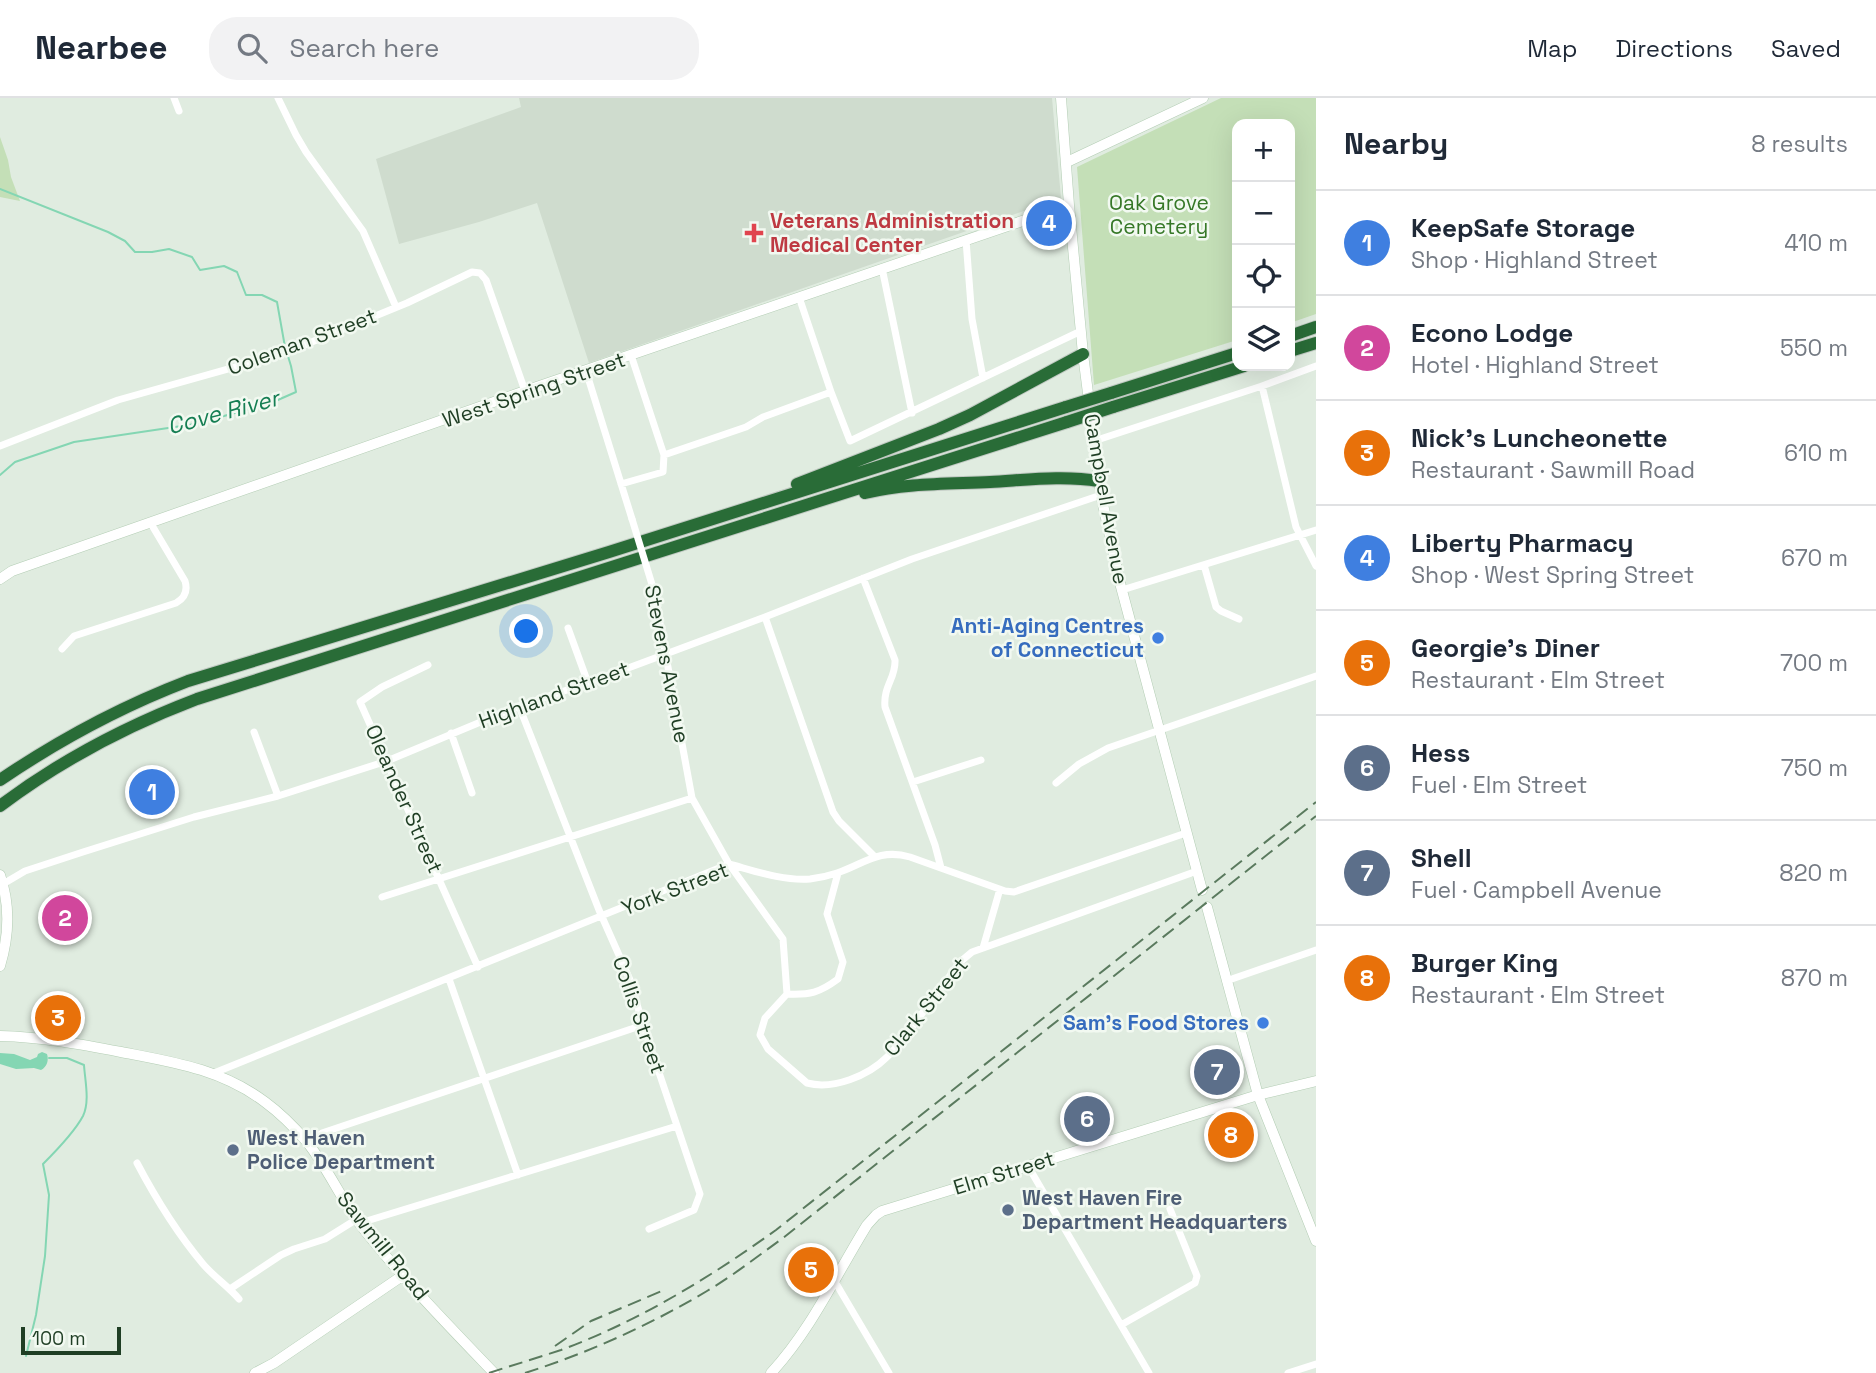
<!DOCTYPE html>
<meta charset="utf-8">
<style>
body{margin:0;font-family:"Space Grotesk",sans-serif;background:#f2f2f3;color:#1f2937}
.controls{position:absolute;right:21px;top:21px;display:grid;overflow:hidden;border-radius:14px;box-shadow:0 7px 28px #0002}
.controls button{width:63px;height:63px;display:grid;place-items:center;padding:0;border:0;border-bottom:2px solid #e0e1e3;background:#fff;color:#1f2937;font:35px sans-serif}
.scale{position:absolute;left:21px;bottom:18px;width:100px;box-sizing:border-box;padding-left:7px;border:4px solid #1f3e24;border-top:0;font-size:19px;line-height:24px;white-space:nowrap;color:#1f3e24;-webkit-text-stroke:5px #f2f9f1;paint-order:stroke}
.you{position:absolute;left:527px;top:534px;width:24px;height:24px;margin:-18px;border:5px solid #fff;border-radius:50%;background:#1a73e8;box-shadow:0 0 0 10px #1a73e833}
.badge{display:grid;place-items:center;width:46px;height:46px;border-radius:50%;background:#1a73e8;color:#fff;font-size:23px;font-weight:700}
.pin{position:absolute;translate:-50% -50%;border:4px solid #fff;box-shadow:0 2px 7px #0006}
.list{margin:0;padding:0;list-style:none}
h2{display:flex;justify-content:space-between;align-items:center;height:91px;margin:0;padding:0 28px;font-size:30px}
h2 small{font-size:23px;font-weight:400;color:#747a83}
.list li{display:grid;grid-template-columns:46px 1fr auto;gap:21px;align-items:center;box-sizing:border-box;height:105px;padding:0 28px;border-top:2px solid #e0e1e3}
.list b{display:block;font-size:26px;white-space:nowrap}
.list p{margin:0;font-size:23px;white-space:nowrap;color:#747a83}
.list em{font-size:23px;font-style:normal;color:#747a83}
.icon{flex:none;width:38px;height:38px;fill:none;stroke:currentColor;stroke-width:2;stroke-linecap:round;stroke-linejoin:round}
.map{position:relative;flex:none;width:1316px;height:1275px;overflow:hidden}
header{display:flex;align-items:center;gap:42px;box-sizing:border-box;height:98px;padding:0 35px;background:#fff;border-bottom:2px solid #e0e1e3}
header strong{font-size:33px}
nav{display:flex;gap:38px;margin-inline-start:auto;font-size:24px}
.search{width:490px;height:63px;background:#f2f2f3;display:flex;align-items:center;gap:18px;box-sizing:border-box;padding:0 24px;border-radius:28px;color:#747a83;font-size:26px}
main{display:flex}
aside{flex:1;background:#fff}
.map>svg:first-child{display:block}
</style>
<header>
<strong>Nearbee</strong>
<div class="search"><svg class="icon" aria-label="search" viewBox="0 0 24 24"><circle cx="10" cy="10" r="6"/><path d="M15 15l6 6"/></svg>Search here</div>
<nav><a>Map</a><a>Directions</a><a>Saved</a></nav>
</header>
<main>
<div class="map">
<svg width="1316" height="1275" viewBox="0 0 1316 1275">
<rect width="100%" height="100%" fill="#e0ece0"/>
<path fill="#cfdcce" d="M519,0H1052L1061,100L589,265L537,105L479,124L399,146L376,61L521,9Z"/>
<path fill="#c4dfb7" d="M1221,0H1316V216L1290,225V26H1237V242L1094,287L1077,69Z
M0,39L8,62L11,79L20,103L0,99Z"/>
<path fill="#84d6b3" d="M42,954L47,956C49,962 47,969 41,972L34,970L16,971L0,966V955L14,956L30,962L37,959L38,956Z"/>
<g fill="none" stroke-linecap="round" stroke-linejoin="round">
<path stroke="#84d6b3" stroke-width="2" d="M0,91L108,134L125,143L135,154H152L169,151L192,159L200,172L224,168L237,174L246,197H262L277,204L285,249
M0,377L15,364L74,344L195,326L271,305L296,294L291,268L287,255
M26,1258L36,1217L45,1158L49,1097L43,1066C55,1054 75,1033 83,1018C90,1003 85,983 84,967L67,960H49"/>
<g stroke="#b3cdb4" stroke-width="11">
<path id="secondary" d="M1061,0L1069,107L1083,256L1101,397L1120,485L1202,792
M1067,64L1203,0
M0,481L12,473L525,293L1069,107
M0,777C10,806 9,838 0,868
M1207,809L1258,997L1316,1143
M0,938C41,939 80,946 121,954C173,964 221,971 265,1004C280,1015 295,1030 307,1044C327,1069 340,1099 359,1125C400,1178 447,1226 494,1275
M255,1275L274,1265L402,1178
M771,1275C811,1232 836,1177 867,1127L876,1117L882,1113L1258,997L1316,983"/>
</g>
<g stroke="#c0c9c2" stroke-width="14">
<path id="highway" d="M1290,238L1316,229
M1290,253L1316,245
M1111,295L1237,255
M1113,309L1244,268
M797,386L939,331L970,317L1083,256
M865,395C905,385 949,386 990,384C1026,382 1063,377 1099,383
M0,682C59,642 120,609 188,583L609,454L1066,309
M0,708C61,662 126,628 197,601L1067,324"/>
</g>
<path stroke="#fff" stroke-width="7" d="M174,0L179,13
M278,0L296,37L306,54L363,133L396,209
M966,142L972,221L983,280
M882,170L912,315
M799,199L831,294L850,343L1081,233
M586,273L632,421
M1262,288L1296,429L1316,468
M1094,343L1262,288L1316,268
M0,348L118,302L256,263L302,248L407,205L472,174L480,175L486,182L525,293
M664,357L746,329L763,319L831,294
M621,386L663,374L664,357L631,257
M1204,467L1216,509L1221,513L1239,521
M863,480L895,562C896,580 883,588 885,609L935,747L941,770
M1122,492L1316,432
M654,493L692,700L729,766L783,841L787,896C810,897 819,895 838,881L843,864L827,816L838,775
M765,519L833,714L839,723L874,758
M568,530L588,585
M62,551L74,538L176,505C185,500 188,493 185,483L150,424
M428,567L382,589L360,604L478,869
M519,608L599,812L630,882L643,927L700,1096L694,1112L649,1131
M254,634L278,698
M451,635L472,695
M913,684L981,662
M1056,685L1079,666L1108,650L1316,578
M3,786L25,773L83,754L194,719L278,698L387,663L519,608L588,585L765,519L912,461L1101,397
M382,799L692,700
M983,850L1000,791
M449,881L518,1077
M1226,883L1316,852
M787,896L765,920L760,937L768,951L807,985C833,992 868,978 887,959C899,948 908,934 918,921C932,902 946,883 960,864L972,854L1197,773
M214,975L729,766C755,773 783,783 810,781C819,780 828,778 837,775C864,766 879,750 910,759L1005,793L1014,794L1186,735
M308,1045L322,1035L643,927
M137,1065C156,1101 177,1135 203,1166C214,1179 228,1188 239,1201
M1028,1068L1149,1275
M360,1125L677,1028
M834,1182L889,1275
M230,1191L281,1157L294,1151L325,1141L357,1121
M1121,1227L1195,1185L1197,1178L1170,1111
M1288,1275L1316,1266"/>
<use href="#secondary" stroke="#fff" stroke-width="10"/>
<use href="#highway" stroke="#296c37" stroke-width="12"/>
<path stroke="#5a7a5e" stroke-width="2" stroke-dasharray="14 7" stroke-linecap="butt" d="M555,1248L591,1223L664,1192
M489,1275C513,1267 537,1260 561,1252C639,1223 709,1180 776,1132L1316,704
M525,1275C588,1255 650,1227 707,1193C734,1177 758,1158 783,1140L1316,718"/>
<g stroke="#c0c9c2" stroke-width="14" stroke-linecap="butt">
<path id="highway-bridge" d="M1066,309L1111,295
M1067,324L1113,309"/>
</g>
<path stroke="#fff" stroke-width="7" d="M632,421L654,493"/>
<use href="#highway-bridge" stroke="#296c37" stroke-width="12"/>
</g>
<path fill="#e0444e" stroke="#f2f9f1" stroke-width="2.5" d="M750.5 124.5h7v7h7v7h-7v7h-7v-7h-7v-7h7z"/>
<g fill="#3f7fe0" stroke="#f2f9f1" stroke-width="2.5">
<circle cx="1158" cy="540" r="7"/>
<circle cx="1263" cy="925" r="7"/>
</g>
<g fill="#5c6f8a" stroke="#f2f9f1" stroke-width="2.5">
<circle cx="233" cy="1052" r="7"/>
<circle cx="1008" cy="1112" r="7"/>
</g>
<g text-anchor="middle" stroke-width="5" stroke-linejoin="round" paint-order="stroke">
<g font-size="21" fill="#367827" stroke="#f2f9f1">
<text x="1159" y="112">Oak Grove<tspan x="1159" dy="24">Cemetery</tspan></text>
</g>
<g font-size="21" font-weight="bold" fill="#be3a42" stroke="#f2f9f1" text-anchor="start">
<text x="770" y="130">Veterans Administration<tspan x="770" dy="24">Medical Center</tspan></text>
</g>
<g font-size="21" fill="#1f3e24" stroke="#f2f9f1">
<text transform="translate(302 244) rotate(-20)" y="7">Coleman Street</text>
<text transform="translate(534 292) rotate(-19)" y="7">West Spring Street</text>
<text transform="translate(1106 401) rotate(80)" y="7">Campbell Avenue</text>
<text transform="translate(667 566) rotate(79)" y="7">Stevens Avenue</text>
<text transform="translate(554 597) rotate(-20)" y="7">Highland Street</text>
<text transform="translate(404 701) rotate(66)" y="7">Oleander Street</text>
<text transform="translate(675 791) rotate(-21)" y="7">York Street</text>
<text transform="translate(926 909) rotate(-51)" y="7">Clark Street</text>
<text transform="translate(639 917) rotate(71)" y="7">Collis Street</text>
<text transform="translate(1004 1075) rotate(-17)" y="7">Elm Street</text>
<text transform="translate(383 1148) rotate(51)" y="7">Sawmill Road</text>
</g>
<g font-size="21" font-weight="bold" fill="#366cbe" stroke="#f2f9f1" text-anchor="end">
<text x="1144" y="535">Anti-Aging Centres<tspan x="1144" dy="24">of Connecticut</tspan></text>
<text x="1249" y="932">Sam’s Food Stores</text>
</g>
<g font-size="21" font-weight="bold" fill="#4e5e75" stroke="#f2f9f1" text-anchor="start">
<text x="247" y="1047">West Haven<tspan x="247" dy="24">Police Department</tspan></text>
<text x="1022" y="1107">West Haven Fire<tspan x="1022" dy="24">Department Headquarters</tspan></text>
</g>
<g font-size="23" font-style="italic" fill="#157e53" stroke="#f2f9f1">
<text transform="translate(223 314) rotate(-15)" y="8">Cove River</text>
</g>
</g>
</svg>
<div class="controls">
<button>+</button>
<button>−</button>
<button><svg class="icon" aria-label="locate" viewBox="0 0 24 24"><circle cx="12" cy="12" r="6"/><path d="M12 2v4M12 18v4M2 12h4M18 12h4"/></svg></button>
<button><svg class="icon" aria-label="layers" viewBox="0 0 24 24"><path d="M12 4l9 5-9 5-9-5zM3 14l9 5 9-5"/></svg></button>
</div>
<div class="scale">100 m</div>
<div class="you"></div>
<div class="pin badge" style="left:152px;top:694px;background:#3f7fe0">1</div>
<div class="pin badge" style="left:65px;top:820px;background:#d1479c">2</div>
<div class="pin badge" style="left:58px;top:920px;background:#e8710a">3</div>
<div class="pin badge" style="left:1049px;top:125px;background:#3f7fe0">4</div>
<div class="pin badge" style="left:811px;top:1172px;background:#e8710a">5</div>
<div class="pin badge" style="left:1087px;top:1021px;background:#5c6f8a">6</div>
<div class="pin badge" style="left:1217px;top:974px;background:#5c6f8a">7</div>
<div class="pin badge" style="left:1231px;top:1037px;background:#e8710a">8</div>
</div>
<aside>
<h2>Nearby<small>8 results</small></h2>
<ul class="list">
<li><span class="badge" style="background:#3f7fe0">1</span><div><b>KeepSafe Storage</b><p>Shop · Highland Street</p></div><em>410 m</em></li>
<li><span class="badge" style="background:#d1479c">2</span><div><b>Econo Lodge</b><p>Hotel · Highland Street</p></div><em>550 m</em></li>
<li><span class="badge" style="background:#e8710a">3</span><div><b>Nick’s Luncheonette</b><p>Restaurant · Sawmill Road</p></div><em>610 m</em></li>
<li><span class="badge" style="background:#3f7fe0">4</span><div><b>Liberty Pharmacy</b><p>Shop · West Spring Street</p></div><em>670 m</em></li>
<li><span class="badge" style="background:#e8710a">5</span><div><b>Georgie’s Diner</b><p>Restaurant · Elm Street</p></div><em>700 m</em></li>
<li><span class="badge" style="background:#5c6f8a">6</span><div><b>Hess</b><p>Fuel · Elm Street</p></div><em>750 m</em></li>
<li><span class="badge" style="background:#5c6f8a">7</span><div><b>Shell</b><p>Fuel · Campbell Avenue</p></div><em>820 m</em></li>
<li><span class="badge" style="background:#e8710a">8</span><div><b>Burger King</b><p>Restaurant · Elm Street</p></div><em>870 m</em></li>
</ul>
</aside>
</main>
